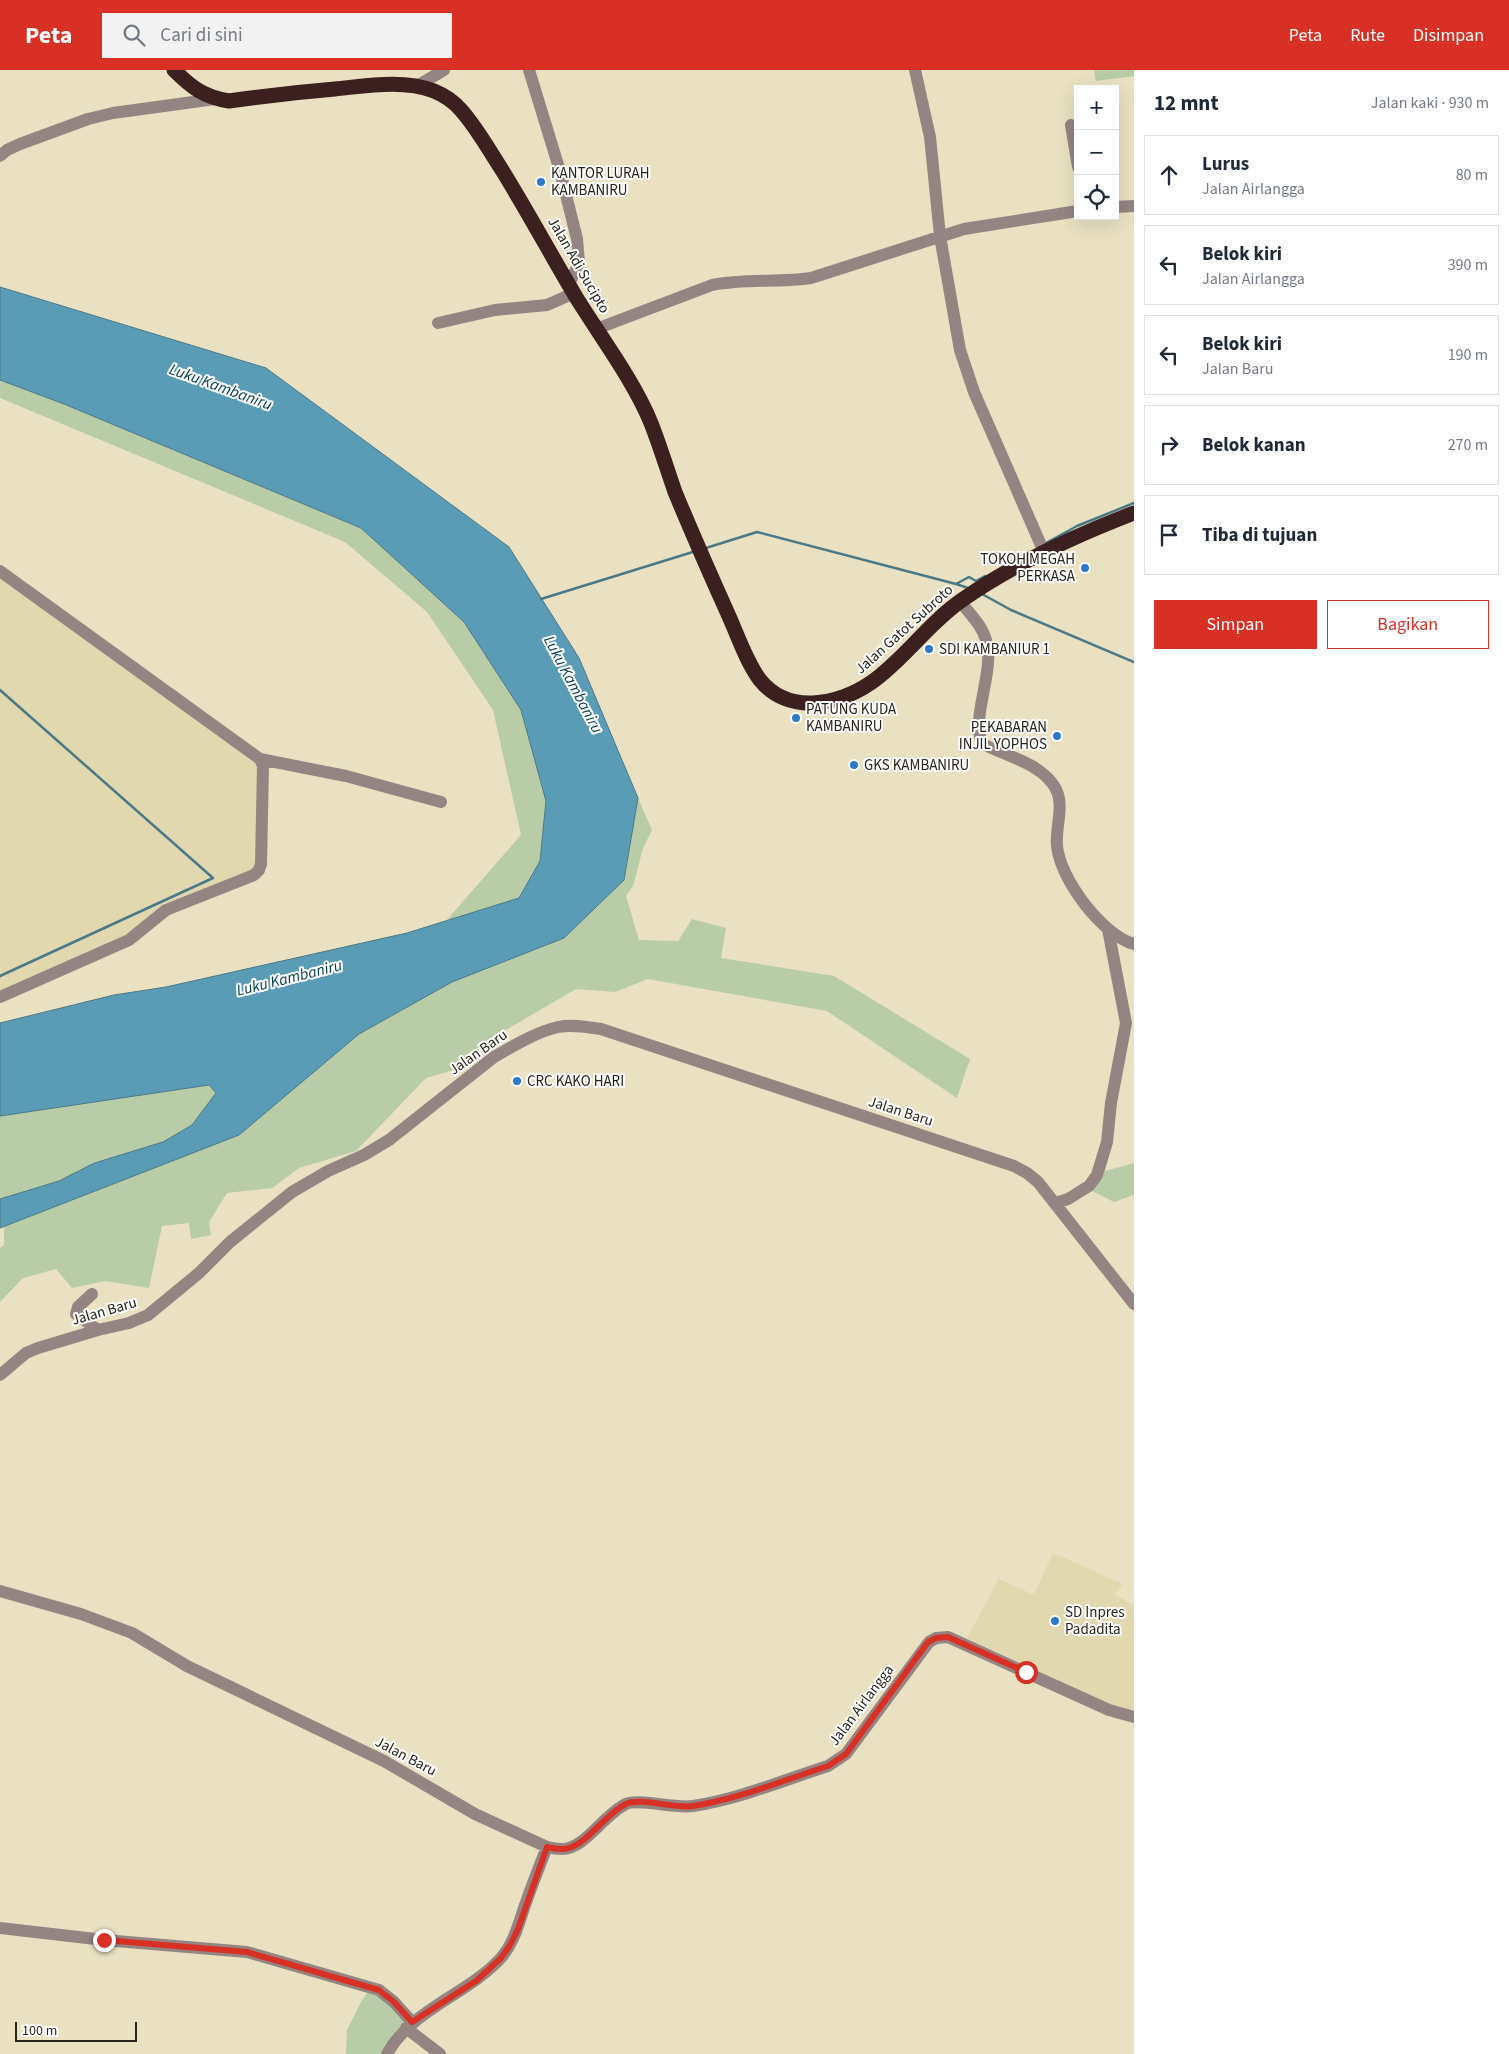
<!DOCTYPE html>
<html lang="id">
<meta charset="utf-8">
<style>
body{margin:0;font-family:"Source Sans 3",sans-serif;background:#f2f2f3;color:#1f2937}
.controls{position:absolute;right:15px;top:15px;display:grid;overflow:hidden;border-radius:0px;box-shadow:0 5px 20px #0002}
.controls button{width:45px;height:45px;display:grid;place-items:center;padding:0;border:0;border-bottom:1px solid #e0e1e3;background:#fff;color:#1f2937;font:25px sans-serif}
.scale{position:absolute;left:15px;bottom:12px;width:122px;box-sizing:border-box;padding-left:5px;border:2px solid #272418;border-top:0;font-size:14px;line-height:18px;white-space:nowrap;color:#272418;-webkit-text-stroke:4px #fff;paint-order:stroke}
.stop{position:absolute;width:15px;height:15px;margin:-11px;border:4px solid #d93025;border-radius:50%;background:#fff}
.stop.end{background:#d93025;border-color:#fff;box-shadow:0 1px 5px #0008}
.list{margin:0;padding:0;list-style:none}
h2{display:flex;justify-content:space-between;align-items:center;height:65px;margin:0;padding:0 20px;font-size:21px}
h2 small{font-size:16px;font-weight:400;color:#747a83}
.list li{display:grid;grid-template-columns:32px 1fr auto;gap:15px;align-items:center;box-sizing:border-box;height:80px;margin:0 10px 10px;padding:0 10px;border:1px solid #e0e1e3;border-radius:0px}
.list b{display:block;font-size:19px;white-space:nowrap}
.list p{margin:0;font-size:16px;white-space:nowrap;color:#747a83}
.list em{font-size:16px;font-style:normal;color:#747a83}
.actions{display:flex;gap:10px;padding:15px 20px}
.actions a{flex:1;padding:11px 0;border:1px solid #d93025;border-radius:0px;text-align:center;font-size:18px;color:#d93025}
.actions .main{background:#d93025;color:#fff}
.icon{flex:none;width:28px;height:28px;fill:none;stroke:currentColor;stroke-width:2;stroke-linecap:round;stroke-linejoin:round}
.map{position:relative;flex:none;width:1134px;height:1984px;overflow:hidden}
header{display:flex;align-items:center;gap:30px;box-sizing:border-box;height:70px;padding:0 25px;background:#d93025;color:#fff}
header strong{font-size:24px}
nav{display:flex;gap:28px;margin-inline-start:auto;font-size:18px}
.search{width:350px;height:45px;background:#f2f2f3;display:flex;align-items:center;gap:12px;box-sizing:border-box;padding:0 18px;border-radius:0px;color:#747a83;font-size:19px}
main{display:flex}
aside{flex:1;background:#fff}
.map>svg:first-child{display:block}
</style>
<header>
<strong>Peta</strong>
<div class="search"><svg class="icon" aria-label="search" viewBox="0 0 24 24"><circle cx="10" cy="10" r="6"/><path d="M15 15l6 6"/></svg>Cari di sini</div>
<nav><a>Peta</a><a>Rute</a><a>Disimpan</a></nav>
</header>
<main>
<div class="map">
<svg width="1134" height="1984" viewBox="0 0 1134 1984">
<rect width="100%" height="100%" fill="#e9e1c1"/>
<path fill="#e2d8b0" d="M0,508L258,691L260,796L130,865L0,924Z
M1053,1483L1123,1514L1114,1524L1134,1535V1645L967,1568L999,1509L1034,1525Z"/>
<path fill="#b8cda7" d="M1094,0H1134V6L1096,11Z
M0,310L64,334L361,458L464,552L521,640L546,731L540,791L519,828L446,851L521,765L493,640L427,542L345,472L0,328Z
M638,728L652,760L643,778L633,816L626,826L639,870L678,871L692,849L726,858L721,888L834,906L970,989L957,1028L827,941L648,909L615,922L576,919L482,974L451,1001L426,1008L356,1081L299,1098L272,1118L227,1123L209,1152L211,1165L191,1169L189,1153L162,1156L149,1218L105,1211L72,1218L56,1199L23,1208L0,1232V1178L4,1175V1156L239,1065L359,964L452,912L624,810Z
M209,1015L216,1023L192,1055L163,1072L94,1092L59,1111L0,1129V1046Z
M1134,1093V1125L1114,1132L1090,1120L1101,1102Z
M370,1919L416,1958L402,1971L394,1984H346L347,1960L361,1932Z"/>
<path fill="#5a9cb6" stroke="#4b7887" d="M0,217L266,298L509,477L579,588L638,728L624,810L564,868L452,912L359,964L239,1065L0,1158V1129L59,1111L94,1093L163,1072L192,1055L216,1023L209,1015L0,1046V953L114,925L166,917L407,863L519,828L540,791L546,731L521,640L464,552L361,458L64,334L0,310Z"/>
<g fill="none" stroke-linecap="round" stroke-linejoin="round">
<path stroke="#4b7887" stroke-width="2.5" d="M1046,473L1077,456L1134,433
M706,478L757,462L956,514L968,518
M956,514L969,507L976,511L985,506
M982,524L1011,540L1134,592
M541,529L696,481
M0,620L213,808L0,906"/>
<path stroke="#948482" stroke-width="12" d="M529,0L560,101L577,169L579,193L569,214
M915,0L930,67L940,166L960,280L974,322L1044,482
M417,16L444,0
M1071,55L1078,97
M0,86L7,80L20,74L88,49L113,43L215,29
M1115,137L1134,136
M438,253L495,240L547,235L574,223
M596,259L712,215C745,208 778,213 811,208L964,159L1078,141
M0,501L260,689L263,696L261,794L259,800L254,805L166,840L129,870L0,927
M960,531C969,543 982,555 986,570C996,600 969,651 983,674C1006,686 1036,692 1052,713C1067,731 1055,755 1057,776C1060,809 1102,865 1134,874
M260,689L346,706L441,732
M1056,1133L1068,1129L1089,1116L1097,1105L1107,1072L1111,1033L1126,953L1108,859
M92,1224L78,1237L76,1244L98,1260
M0,1305L26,1283L38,1278L98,1260L129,1253L148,1245L199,1203L230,1172L292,1122L328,1101L364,1085L389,1070L494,987C513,976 536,962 558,957C572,954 587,957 601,959L1014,1096L1027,1103L1038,1112L1134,1234
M0,1521L81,1544L132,1563L187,1596L384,1691L475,1744L547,1777C539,1797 531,1818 524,1838C518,1856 513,1875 500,1889C466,1925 411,1940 387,1984
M547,1777C551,1778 557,1779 562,1779C585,1779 604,1744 626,1734C639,1728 674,1739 693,1736C739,1729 784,1710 828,1696L846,1684L929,1572L936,1568L948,1567L1109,1640L1134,1647
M0,1858L104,1870L247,1882L379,1920L394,1932L412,1952
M406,1958L440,1984"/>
<path stroke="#3c201f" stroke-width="15" d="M174,0C192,18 204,27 229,31C264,26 299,22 335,19C366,16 403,9 434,21C444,25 454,32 461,40C477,58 489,80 502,100C528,142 551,185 576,227C600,266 634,311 651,353C660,376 667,399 675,422C692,463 710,504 728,544C738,566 746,591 760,610C773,626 792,634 813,633C883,629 910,566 962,530C1015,493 1074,466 1134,443"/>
</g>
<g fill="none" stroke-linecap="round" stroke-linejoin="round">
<path stroke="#d93025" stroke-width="6" d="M104,1870L247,1882L379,1920L394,1932L412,1952L476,1911L501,1888L510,1875L518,1859L547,1777C551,1778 557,1779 562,1779C585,1779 604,1744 626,1734C641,1727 674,1739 693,1736C739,1729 784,1710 828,1696L846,1684L928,1572L936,1568L948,1567L1026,1602"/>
</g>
<g fill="#2b7bca" stroke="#fff" stroke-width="2">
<circle cx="541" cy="112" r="5"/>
<circle cx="1085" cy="498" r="5"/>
<circle cx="929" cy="579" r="5"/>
<circle cx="796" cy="648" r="5"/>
<circle cx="1057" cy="666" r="5"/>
<circle cx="854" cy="695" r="5"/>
<circle cx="517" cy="1011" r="5"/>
<circle cx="1055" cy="1551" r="5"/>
</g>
<g text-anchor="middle" stroke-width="4" stroke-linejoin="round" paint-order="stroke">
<g font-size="15" fill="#272418" stroke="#fff" text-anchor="start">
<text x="551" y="108">KANTOR LURAH<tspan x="551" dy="17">KAMBANIRU</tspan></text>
<text x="1075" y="494" text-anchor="end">TOKOH MEGAH<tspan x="1075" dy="17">PERKASA</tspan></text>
<text x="939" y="584">SDI KAMBANIUR 1</text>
<text x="806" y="644">PATUNG KUDA<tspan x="806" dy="17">KAMBANIRU</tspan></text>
<text x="1047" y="662" text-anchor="end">PEKABARAN<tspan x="1047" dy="17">INJIL YOPHOS</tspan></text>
<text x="864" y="700">GKS KAMBANIRU</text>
<text x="527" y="1016">CRC KAKO HARI</text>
<text x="1065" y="1547">SD Inpres<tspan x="1065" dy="17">Padadita</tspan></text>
</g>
<g font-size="15" fill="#272418" stroke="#fff">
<text transform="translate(579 195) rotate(60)" y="5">Jalan Adi Sucipto</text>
<text transform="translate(904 559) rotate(-42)" y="5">Jalan Gatot Subroto</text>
<text transform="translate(478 982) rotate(-35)" y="5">Jalan Baru</text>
<text transform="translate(901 1041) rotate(18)" y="5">Jalan Baru</text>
<text transform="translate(104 1241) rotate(-16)" y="5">Jalan Baru</text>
<text transform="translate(861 1635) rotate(-53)" y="5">Jalan Airlangga</text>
<text transform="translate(406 1686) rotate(28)" y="5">Jalan Baru</text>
</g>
<g font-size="16" font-style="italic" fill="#023f52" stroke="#fff">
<text transform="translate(221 316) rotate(20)" y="6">Luku Kambaniru</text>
<text transform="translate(574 614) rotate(62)" y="6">Luku Kambaniru</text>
<text transform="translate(289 907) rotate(-14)" y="6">Luku Kambaniru</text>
</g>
</g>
</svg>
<div class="controls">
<button>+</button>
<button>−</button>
<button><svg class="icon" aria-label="locate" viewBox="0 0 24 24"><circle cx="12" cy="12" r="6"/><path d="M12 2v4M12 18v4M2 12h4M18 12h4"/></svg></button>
</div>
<div class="scale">100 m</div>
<div class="stop" style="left:1026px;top:1602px"></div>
<div class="stop end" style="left:104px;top:1870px"></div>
</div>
<aside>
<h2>12 mnt<small>Jalan kaki · 930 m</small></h2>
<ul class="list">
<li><svg class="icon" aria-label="ahead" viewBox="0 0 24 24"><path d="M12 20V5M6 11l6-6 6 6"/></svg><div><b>Lurus</b><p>Jalan Airlangga</p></div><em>80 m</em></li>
<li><svg class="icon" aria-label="left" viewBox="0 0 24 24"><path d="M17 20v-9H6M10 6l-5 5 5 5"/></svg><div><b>Belok kiri</b><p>Jalan Airlangga</p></div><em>390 m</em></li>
<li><svg class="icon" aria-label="left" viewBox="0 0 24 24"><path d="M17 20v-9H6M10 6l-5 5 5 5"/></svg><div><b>Belok kiri</b><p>Jalan Baru</p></div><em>190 m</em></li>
<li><svg class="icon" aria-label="right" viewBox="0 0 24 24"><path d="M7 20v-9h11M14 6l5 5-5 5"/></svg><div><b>Belok kanan</b></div><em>270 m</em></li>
<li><svg class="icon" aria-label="arrive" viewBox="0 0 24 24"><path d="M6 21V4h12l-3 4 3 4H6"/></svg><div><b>Tiba di tujuan</b></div></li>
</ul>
<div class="actions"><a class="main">Simpan</a><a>Bagikan</a></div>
</aside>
</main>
